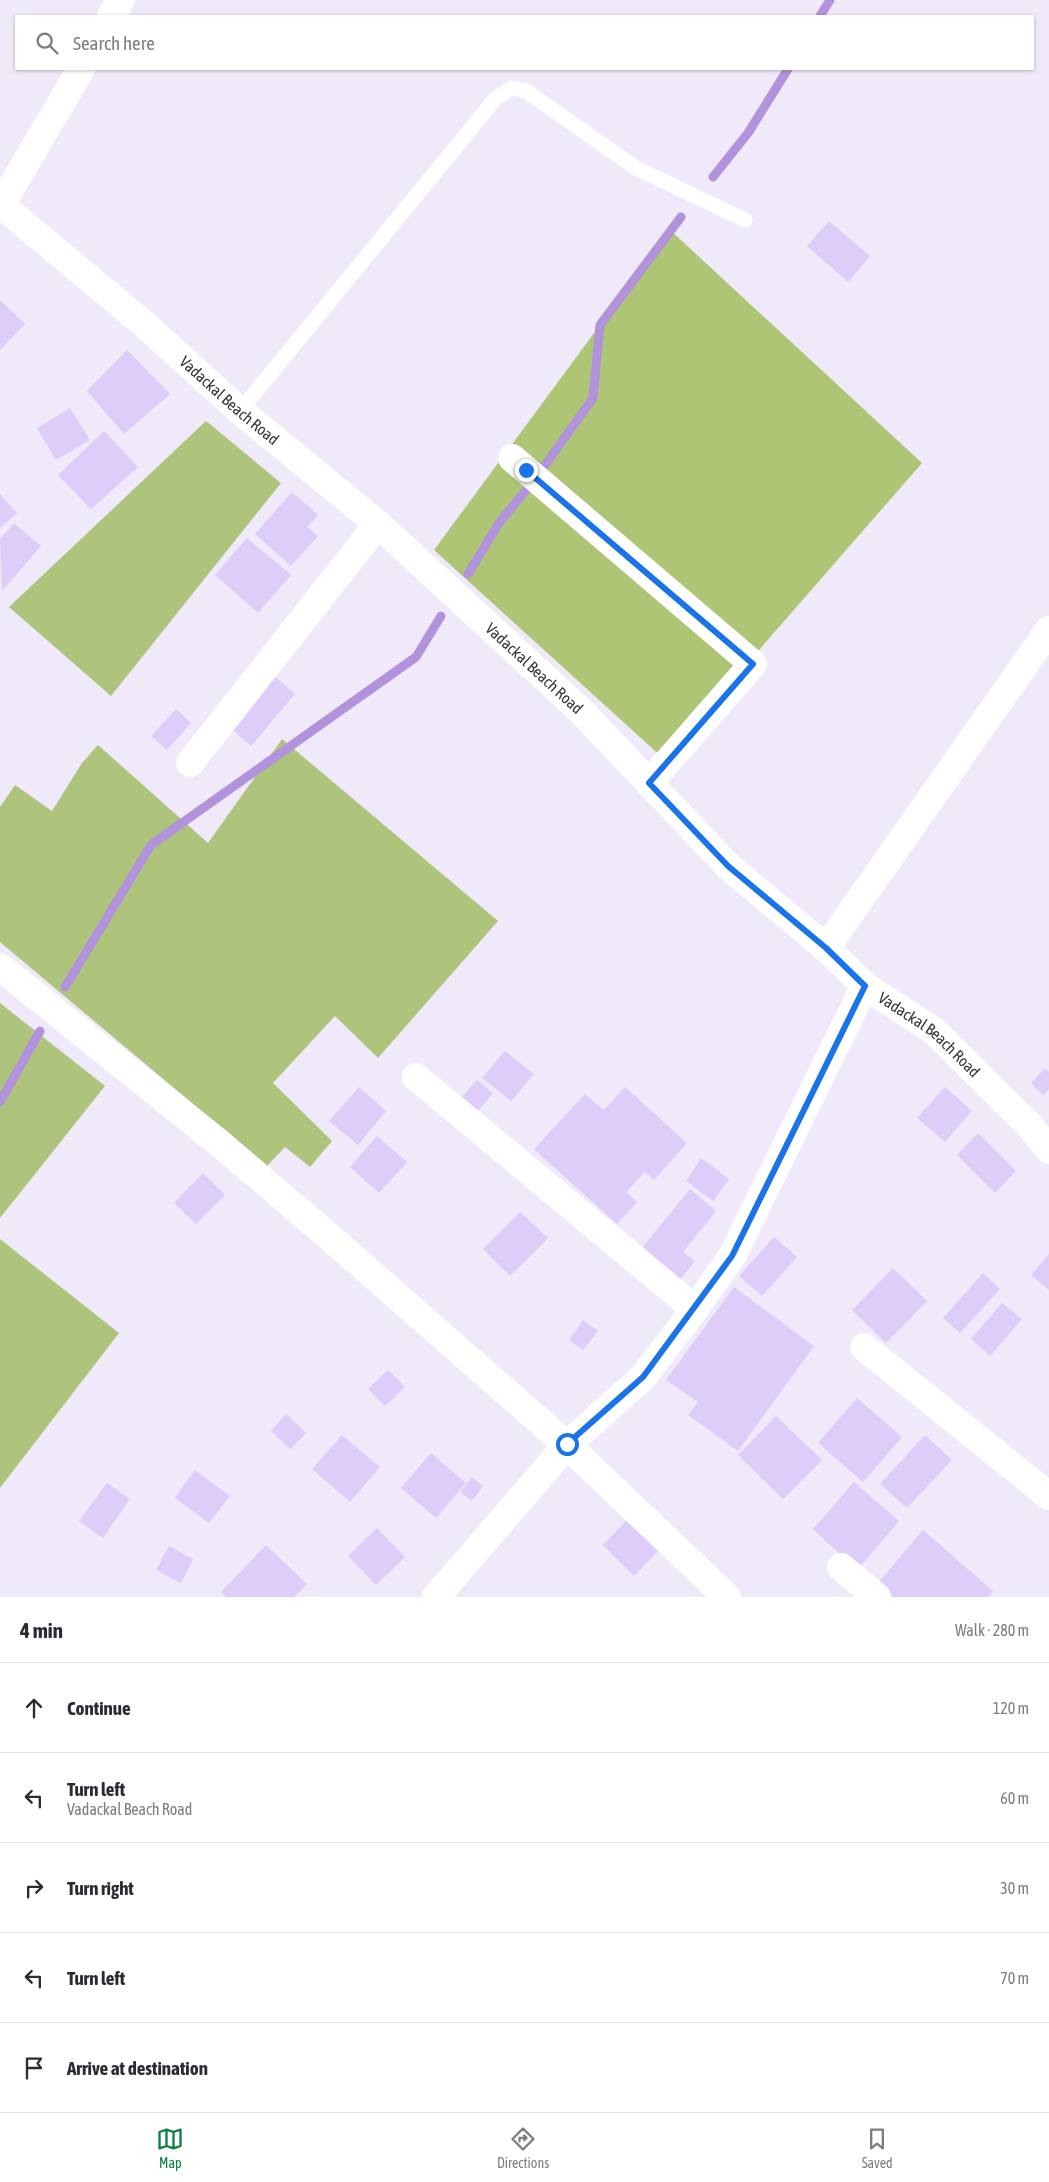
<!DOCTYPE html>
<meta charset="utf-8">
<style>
body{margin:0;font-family:"Asap Condensed",sans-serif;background:#f2f2f3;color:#2b2b33}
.stop{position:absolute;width:15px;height:15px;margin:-11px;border:4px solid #1a73e8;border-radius:50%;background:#fff}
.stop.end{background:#1a73e8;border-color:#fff;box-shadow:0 1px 5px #0008}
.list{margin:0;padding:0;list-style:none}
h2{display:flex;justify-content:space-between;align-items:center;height:65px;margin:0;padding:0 20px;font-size:21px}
h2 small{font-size:16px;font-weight:400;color:#7c7c81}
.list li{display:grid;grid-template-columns:32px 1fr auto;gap:15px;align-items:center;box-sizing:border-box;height:90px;padding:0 20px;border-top:1px solid #e1e1e2}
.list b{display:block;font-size:19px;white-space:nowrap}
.list p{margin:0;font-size:16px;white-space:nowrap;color:#7c7c81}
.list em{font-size:16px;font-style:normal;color:#7c7c81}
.icon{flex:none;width:28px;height:28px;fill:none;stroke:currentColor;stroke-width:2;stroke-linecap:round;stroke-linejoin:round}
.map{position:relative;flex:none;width:1049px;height:1597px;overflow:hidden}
.search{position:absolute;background:#fff;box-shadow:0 1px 4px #0004;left:15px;right:15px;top:15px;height:55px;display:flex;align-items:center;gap:12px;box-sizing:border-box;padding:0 18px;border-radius:0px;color:#7c7c81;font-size:19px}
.sheet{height:515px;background:#fff}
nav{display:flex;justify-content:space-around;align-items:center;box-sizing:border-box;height:70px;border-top:1px solid #e1e1e2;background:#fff;font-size:14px;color:#7c7c81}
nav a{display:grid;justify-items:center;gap:2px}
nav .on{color:#0b8043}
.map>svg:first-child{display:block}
</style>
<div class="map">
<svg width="1049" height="1597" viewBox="0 0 1049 1597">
<rect width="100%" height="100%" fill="#efe9f9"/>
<path fill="#aec47d" d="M206,421L281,483L111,696L9,607Z
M282,739L498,921L378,1058L335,1016L273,1083L332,1141L310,1167L285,1147L267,1166L0,942V807L15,785L52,811L82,763L98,745L208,843Z
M0,1003L105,1086L0,1218Z
M0,1239L119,1333L0,1488Z"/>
<path fill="#aec576" d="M670,230L922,463L664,759L434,550Z"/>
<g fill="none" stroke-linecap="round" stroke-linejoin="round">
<path stroke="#b192db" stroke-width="9" d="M820,16L830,0
M713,177L748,133L788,69
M468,574L499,523L535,479L593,398L600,325L681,217
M65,987L151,845L416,657L441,616
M0,1102L40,1031"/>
</g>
<path fill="#deccf9" d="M829,221L870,256L848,282L807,246Z
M0,300L25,324L0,350Z
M127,350L170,394L124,434L87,391Z
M70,408L90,440L56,460L37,428Z
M104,431L138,467L91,509L58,475Z
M292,492L318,515L307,527L318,536L291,566L255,534Z
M0,494L17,513L0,528Z
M14,523L41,546L2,591L0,539Z
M247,538L291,575L258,613L215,575Z
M272,674L295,694L251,746L227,725Z
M176,709L191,723L167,750L151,736Z
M505,1051L534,1074L511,1101L482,1078Z
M1045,1068L1049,1072V1089L1043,1095L1031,1083Z
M477,1080L493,1093L478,1111L462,1097Z
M359,1087L386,1111L358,1145L329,1121Z
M625,1087L687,1143L654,1180L645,1172L626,1192L637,1202L617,1224L534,1149L585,1094L604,1110Z
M945,1087L972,1111L945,1142L917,1118Z
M978,1133L1016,1171L995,1193L957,1155Z
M377,1136L407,1162L379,1193L350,1167Z
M701,1158L729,1179L713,1201L686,1181Z
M203,1173L225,1195L196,1224L174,1203Z
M690,1189L716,1211L683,1252L695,1261L676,1285L637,1254Z
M520,1212L548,1238L510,1276L483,1249Z
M774,1237L797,1257L762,1296L739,1276Z
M1049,1254V1290L1031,1275Z
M893,1268L927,1301L886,1343L852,1310Z
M983,1273L1000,1289L960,1333L943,1318Z
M734,1287L814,1346L738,1451L688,1415L698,1402L666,1380Z
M1002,1303L1022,1319L990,1356L971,1339Z
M583,1320L598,1331L583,1350L569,1340Z
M388,1370L405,1387L385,1406L368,1389Z
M857,1398L902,1437L863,1482L818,1443Z
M286,1414L306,1433L290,1449L271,1431Z
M776,1416L822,1460L783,1499L738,1455Z
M342,1435L380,1467L350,1502L312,1469Z
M925,1435L952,1460L907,1508L880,1484Z
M431,1453L466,1483L436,1518L401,1488Z
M195,1470L230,1496L209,1523L175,1498Z
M472,1477L483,1486L472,1501L460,1492Z
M854,1482L899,1521L857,1570L813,1529Z
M107,1483L130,1499L103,1538L79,1521Z
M627,1520L658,1551L634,1576L603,1545Z
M377,1528L405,1557L376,1585L348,1556Z
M923,1530L993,1591L988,1597H892L877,1584Z
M266,1545L307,1584L294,1597H226L221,1592Z
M169,1546L193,1559L181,1583L156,1570Z"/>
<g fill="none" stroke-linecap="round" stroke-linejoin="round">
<path stroke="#fff" stroke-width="15" d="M240,411L496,98L512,88L526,91L636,168L745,220"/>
<path stroke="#fff" stroke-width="28" d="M111,16L121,0
M1,205L81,69
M512,458L753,664L649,783
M190,763L378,524
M826,948L1049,630
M0,967L218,1142L333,1240L567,1445L727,1597
M416,1077L695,1309
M864,1347L1049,1496
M841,1567L877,1597
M436,1597L567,1445L643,1377L695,1309L732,1256L865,986"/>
<path stroke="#fff" stroke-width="28" id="s1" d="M0,204L144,324L240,411L378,524L581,711L729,867L826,948L865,986L934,1031L1031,1127L1049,1150"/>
</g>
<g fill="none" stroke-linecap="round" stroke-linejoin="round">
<path stroke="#1a73e8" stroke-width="6" d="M526,470L753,664L649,783L728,866L826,948L865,986L732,1256L643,1377L567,1444"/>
</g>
<g text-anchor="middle" stroke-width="5" stroke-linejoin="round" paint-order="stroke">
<g font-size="16" fill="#36343a" stroke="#fbf8ff">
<text dy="6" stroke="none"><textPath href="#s1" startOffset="302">Vadackal Beach Road</textPath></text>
<text dy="6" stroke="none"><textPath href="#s1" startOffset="708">Vadackal Beach Road</textPath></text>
<text dy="6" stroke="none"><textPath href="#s1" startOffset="1248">Vadackal Beach Road</textPath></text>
</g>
</g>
</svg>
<div class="stop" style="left:567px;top:1444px"></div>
<div class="stop end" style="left:526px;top:470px"></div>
<div class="search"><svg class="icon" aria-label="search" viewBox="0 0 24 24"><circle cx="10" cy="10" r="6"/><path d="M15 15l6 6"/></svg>Search here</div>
</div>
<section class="sheet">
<h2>4 min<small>Walk · 280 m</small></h2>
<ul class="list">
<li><svg class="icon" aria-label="ahead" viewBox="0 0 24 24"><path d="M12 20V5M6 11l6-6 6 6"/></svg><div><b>Continue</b></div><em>120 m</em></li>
<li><svg class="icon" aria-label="left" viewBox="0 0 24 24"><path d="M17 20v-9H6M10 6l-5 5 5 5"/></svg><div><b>Turn left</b><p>Vadackal Beach Road</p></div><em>60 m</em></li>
<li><svg class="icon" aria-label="right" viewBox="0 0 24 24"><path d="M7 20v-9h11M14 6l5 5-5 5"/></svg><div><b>Turn right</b></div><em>30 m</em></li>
<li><svg class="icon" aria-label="left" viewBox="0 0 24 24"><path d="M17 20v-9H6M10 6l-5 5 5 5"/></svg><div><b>Turn left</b></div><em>70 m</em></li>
<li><svg class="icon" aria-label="arrive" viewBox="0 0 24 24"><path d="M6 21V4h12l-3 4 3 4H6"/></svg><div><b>Arrive at destination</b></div></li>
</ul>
</section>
<nav>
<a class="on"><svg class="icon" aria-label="map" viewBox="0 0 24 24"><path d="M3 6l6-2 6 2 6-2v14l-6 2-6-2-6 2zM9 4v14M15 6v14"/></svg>Map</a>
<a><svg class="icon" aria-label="directions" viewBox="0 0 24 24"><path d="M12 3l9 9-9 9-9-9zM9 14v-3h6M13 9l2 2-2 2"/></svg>Directions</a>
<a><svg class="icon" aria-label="saved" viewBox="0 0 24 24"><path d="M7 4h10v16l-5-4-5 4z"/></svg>Saved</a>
</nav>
